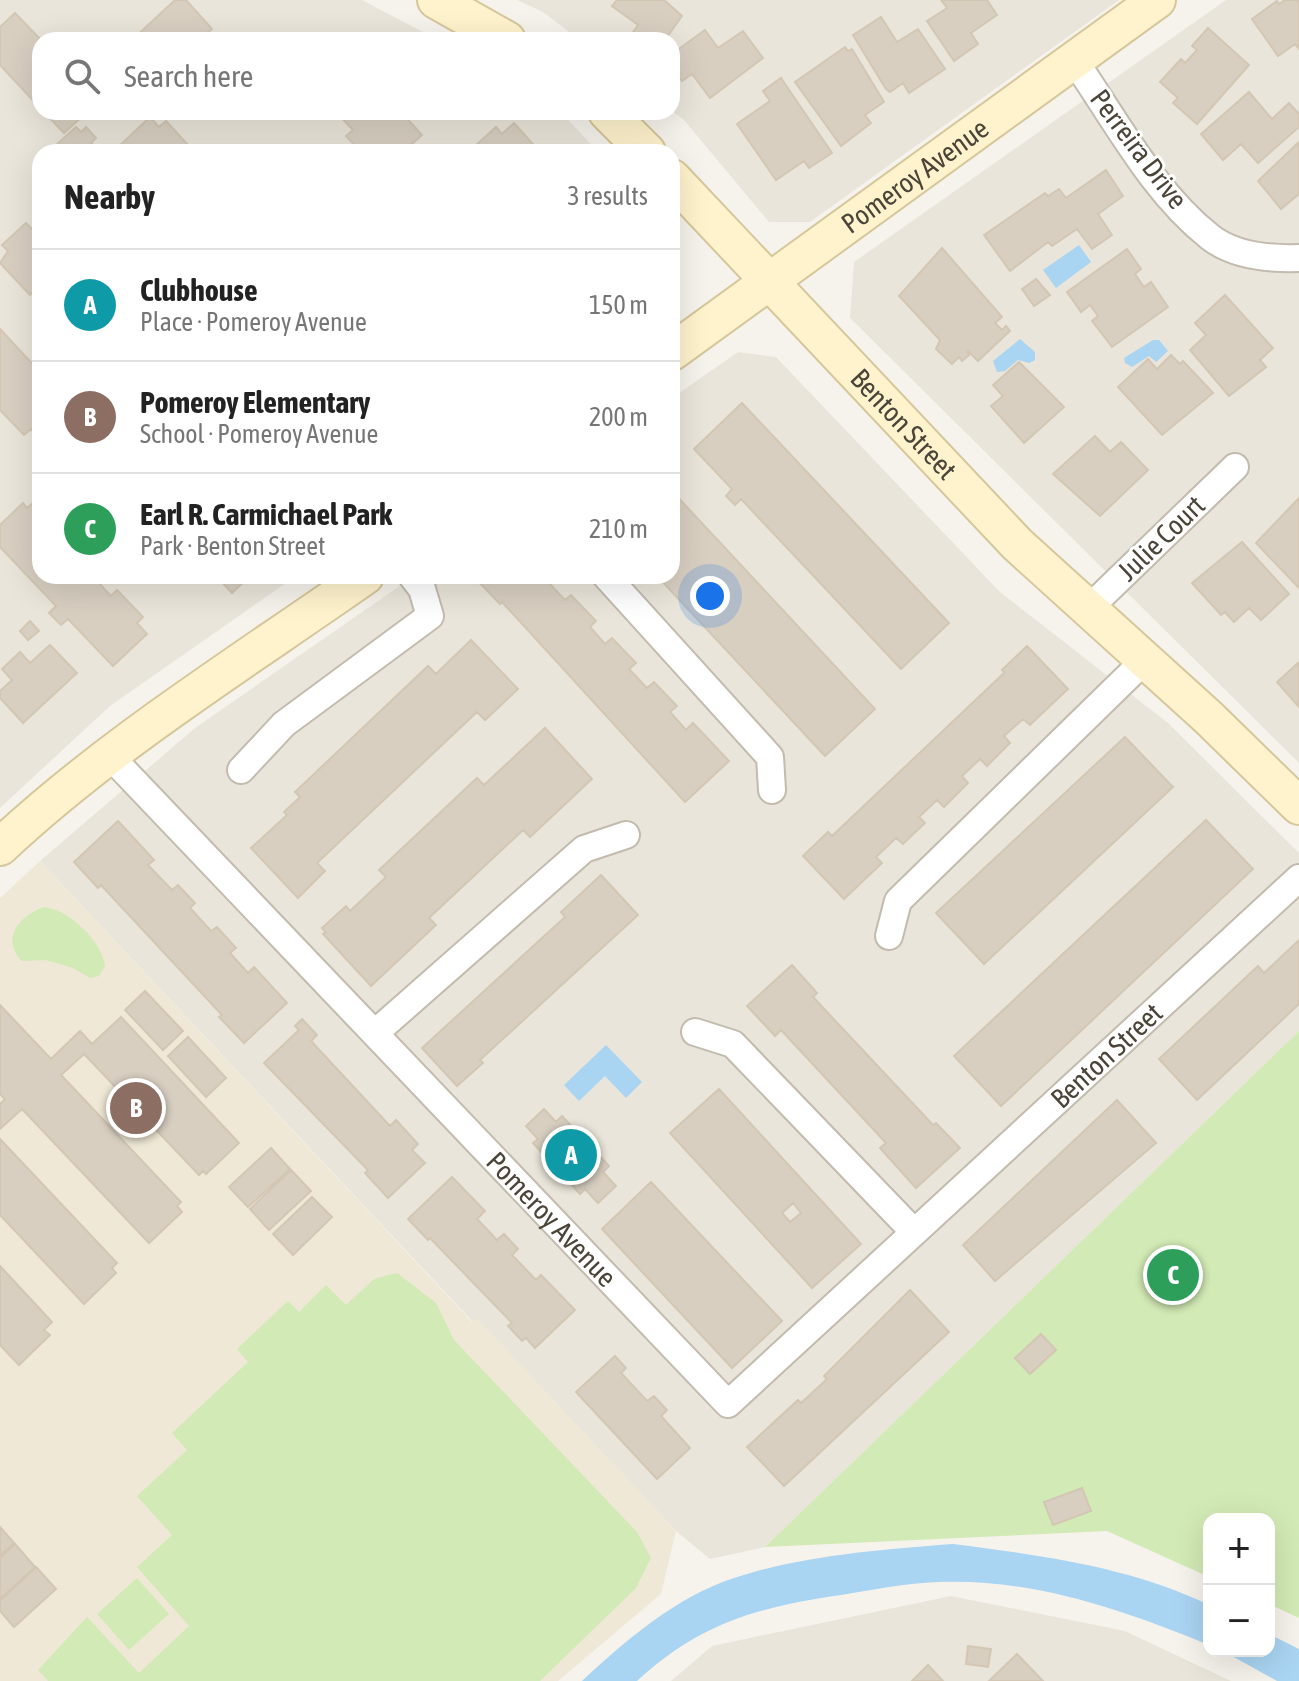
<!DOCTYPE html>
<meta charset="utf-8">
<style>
body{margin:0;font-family:"Asap Condensed",sans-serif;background:#f6f6f6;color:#222}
.controls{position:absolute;right:24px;bottom:24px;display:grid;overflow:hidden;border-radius:16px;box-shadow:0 8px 32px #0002}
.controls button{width:72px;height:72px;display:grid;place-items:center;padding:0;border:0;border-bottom:2px solid #e0e0e0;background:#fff;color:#222;font:40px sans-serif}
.you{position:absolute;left:710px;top:596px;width:28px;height:28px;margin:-20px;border:6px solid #fff;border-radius:50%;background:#1a73e8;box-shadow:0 0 0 12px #1a73e833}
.badge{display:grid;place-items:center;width:52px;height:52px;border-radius:50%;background:#fc3f1d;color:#fff;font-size:26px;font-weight:700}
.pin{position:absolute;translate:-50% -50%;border:4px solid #fff;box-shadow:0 2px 8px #0006}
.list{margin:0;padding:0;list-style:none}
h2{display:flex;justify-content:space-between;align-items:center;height:104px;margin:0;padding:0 32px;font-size:34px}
h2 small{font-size:26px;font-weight:400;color:#767676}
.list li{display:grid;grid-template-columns:52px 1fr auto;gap:24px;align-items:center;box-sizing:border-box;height:112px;padding:0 32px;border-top:2px solid #e0e0e0}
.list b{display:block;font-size:30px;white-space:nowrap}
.list p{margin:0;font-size:26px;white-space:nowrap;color:#767676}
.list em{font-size:26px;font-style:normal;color:#767676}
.icon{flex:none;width:44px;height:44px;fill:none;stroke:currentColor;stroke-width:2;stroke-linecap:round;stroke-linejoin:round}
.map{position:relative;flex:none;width:1299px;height:1681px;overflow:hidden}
.search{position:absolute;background:#fff;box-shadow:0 8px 32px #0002;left:32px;top:32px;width:648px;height:88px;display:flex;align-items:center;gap:20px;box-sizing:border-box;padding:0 28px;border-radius:24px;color:#767676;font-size:30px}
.panel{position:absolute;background:#fff;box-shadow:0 8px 32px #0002;left:32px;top:144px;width:648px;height:440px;border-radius:24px}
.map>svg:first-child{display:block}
</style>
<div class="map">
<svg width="1299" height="1681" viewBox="0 0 1299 1681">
<rect width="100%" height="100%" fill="#f6f3ec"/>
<path fill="#eae5da" d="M0,0H362L438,40H40V112H561L598,152H40V576H296L110,706L0,808Z
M517,0H1119L810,222H769L684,120L672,111V40H580L543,12Z
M1226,0H1299V763L850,318L854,262Z
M738,352L776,357L1000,592L1168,723L1299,853V1031L765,1547L710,1559L676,1531L477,1319L473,1322L40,861L195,728L414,576H672V398Z
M951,1596L1125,1631L1231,1681H671L712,1646Z"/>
<path fill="#efe8d6" d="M40,861L472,1322L477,1318L676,1531L661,1594L558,1681H0V898Z"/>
<path fill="#d2eab5" d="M44,907C68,909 102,941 105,966L99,976L90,978L73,968L46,960L22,961C0,939 20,915 44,907Z
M1299,1031V1618L1269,1604V1519H1209V1577L1107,1531L765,1547Z
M397,1273L436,1303L454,1340L637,1532L651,1558L636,1588L540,1681H48L38,1670L87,1617L139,1673L189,1626L137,1567L172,1535L137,1496L187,1450L172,1433L248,1362L237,1349L288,1301L299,1312L326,1285L346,1305L374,1279Z
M137,1578L169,1614L129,1650L97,1614Z"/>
<path fill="#a9d4f2" d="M1079,245L1091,262L1056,288L1043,270Z
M1020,339L1035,352V360L1029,363L1018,360L1005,371L997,372L993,361Z
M1153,340H1159L1168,351L1156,362L1149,356L1132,367L1125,363L1124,358Z
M606,1045L642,1082L626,1098L605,1076L579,1101L564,1085Z
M953,1544C1039,1555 1131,1567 1209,1605V1645C1123,1610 1032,1578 938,1582C906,1583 872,1590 841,1595C758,1607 700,1623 637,1681H582C626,1640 676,1597 734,1578C799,1556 885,1549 953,1544Z
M1269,1634L1299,1649V1681H1277L1223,1651H1269Z"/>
<path fill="#d8cfc1" stroke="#d3c7b4" stroke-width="2" fill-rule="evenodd" d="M175,0H186L212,29L200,40H132Z
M617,0H664L682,16L665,40H637L631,35L638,25L612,6Z
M941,0H987L997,15L971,33L978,44L954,61L927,21L947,8Z
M1285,0H1299V49L1295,44L1278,56L1252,19L1277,1L1279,4Z
M15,13L41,40L40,108L0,65V27Z
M881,17L897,42L918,29L945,69L909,93L903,83L890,92L886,89L853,35Z
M1208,28L1249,65L1197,124L1173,103L1178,98L1160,82L1181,59L1185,63L1197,50L1192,46Z
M705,30L718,48L743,31L763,58L710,98L692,74L682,81L672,66V54Z
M845,47L848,51L852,49L884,102L865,115L871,123L841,146L795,82Z
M781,78L832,153L809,168L804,161L776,180L737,124L770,101L763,91Z
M1249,92L1272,119L1289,103L1299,114V127L1258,163L1241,144L1223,160L1201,134Z
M44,112H87L64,133Z
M325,112H401L422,135L403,152H361L346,136L353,130L336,112L330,118Z
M150,117L159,127L166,121L189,146L183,152H119L116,149Z
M514,123L540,152H476L473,148L496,127L502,134Z
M76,127L81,132L86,127L96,138L91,143L95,147L90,152H61L55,146Z
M1299,142V194L1281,209L1258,181Z
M1106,170L1123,196L1098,214L1112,235L1092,249L1077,229L1052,246L1048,242L1010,271L984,235L1045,193L1048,196L1059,189L1066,198Z
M40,221V285L30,295L0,263L8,251L2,245L26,223L32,229Z
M942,248L1002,317L995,323L1002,330L1006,326L1010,331L978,361L967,350L969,355L962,361L959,357L952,364L936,349L940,340L899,296Z
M1127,249L1141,269L1135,274L1144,287L1151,282L1168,307L1112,347L1092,321L1098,316L1090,305L1081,312L1067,292Z
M1036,279L1050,295L1034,306L1022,289Z
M1225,295L1273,348L1260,360L1266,367L1229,396L1190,350L1206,335L1195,323Z
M0,329L40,372V439L31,429L24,435L0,410Z
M1171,355L1180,364L1183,361L1213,393L1162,435L1118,387L1148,359L1157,369Z
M1019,362L1064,407L1024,443L991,406L1003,396L993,385Z
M742,403L949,623L901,669L741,499L735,505L726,496L732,489L694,449Z
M1095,436L1110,452L1121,442L1148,470L1100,516L1053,474Z
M672,491L875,709L825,756L657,576H672Z
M1299,498V588L1256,543Z
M34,502L40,508V576H103L97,581L111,596L117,590L143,617L137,623L147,634L113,666L68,619L61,625L49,613L56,606L0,547V525L23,503L27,508Z
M1242,542L1289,594L1261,620L1249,608L1234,622L1225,612L1221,615L1192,583Z
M216,576H250L232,593Z
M481,576H553L548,582L565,600L571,595L596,621L590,627L605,644L612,638L636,663L629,669L647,688L654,682L677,706L670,712L686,730L693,723L729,761L685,802L502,602L500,604L477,580Z
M30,621L39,631L28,640L20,631Z
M471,640L518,689L485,720L477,712L317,863L325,871L298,898L251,848L287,815L284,812L300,797L295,792L428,666L436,674Z
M50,645L77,673L23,723L0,698V691L12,680L2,669L20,652L30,663Z
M1027,646L1068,689L1030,725L1023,719L1004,736L1010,743L987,766L980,759L962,776L968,783L944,807L937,800L919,817L925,823L903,844L896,838L876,857L882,863L844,899L803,856L828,832L832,836L1004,673L1002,670Z
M1299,662V707L1277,682Z
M545,728L592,779L530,837L523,830L429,918L436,925L371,986L323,934L326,932L322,928L346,906L350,911L386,877L379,870L477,778L484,785Z
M1125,737L1173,787L984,964L936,913Z
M1206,820L1253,869L1001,1106L954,1056Z
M118,821L154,860L148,865L172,890L178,885L195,903L190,908L211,931L217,927L236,948L230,953L248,973L254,967L287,1003L244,1043L219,1017L222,1015L101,885L98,888L74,862Z
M601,875L638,915L480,1060L483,1063L457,1086L422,1048L565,917L561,912Z
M1299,940V1004L1197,1100L1159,1059L1258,966L1264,973Z
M792,965L817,993L813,997L933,1125L936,1123L960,1148L916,1188L880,1148L886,1143L781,1030L775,1036L747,1006Z
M145,991L183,1031L163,1050L125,1010Z
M0,1005L51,1059L80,1031L92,1044L121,1017L239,1143L206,1174L203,1171L199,1175L84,1054L61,1075L181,1202L177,1206L182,1212L149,1243L22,1109L0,1129V1104L5,1099L0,1094Z
M302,1019L317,1035L311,1041L390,1126L396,1120L418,1144L412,1150L425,1163L388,1198L365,1173L368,1170L264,1063L299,1030L295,1026Z
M188,1037L226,1078L206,1097L168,1056Z
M719,1089L861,1244L812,1288L670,1133ZM793,1203L801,1213L790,1222L782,1213Z
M1117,1100L1156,1143L995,1281L963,1245Z
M544,1109L556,1122L562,1116L609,1166L603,1172L616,1186L598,1203L585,1189L580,1194L533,1143L538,1139L526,1126Z
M0,1139L117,1263L112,1268L116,1273L84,1304L0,1215Z
M271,1148L290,1169L248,1207L229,1187Z
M291,1170L311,1191L269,1230L250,1209Z
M452,1177L485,1211L477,1219L497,1240L504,1234L518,1249L512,1255L536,1280L541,1275L575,1310L535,1348L526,1338L522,1341L508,1326L512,1323L430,1238L428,1240L408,1219Z
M651,1182L782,1321L732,1368L602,1229Z
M312,1197L332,1217L293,1255L273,1234Z
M0,1266L52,1322L44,1330L50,1335L19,1365L0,1345Z
M910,1290L949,1332L784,1486L747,1447L798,1400L801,1403L827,1379L824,1376Z
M1041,1334L1056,1350L1030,1374L1015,1358Z
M615,1356L626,1368L621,1373L647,1401L654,1396L667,1410L661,1416L690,1448L657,1479L576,1392Z
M1082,1488L1091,1511L1053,1525L1044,1502Z
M0,1527L14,1543L0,1556Z
M15,1544L35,1567L0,1599V1558Z
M36,1567L56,1589L14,1627L0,1611V1601Z
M968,1646L991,1649L988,1667L966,1664Z
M1017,1654L1043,1681H989Z
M928,1665L943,1681H912Z"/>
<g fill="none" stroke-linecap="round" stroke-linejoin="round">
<g stroke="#c2bbae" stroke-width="30">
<g id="street">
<path d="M1074,60C1115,119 1152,191 1210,237C1234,256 1270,259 1299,258"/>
<path d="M606,576L770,757L772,790"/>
<path d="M1087,610L1235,467"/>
<path id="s1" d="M110,756L728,1404L1299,878"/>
<path d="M241,770L284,724L430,616L422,589L412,576"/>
<path d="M889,936L898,901L1146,659"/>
<path d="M695,1032L733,1044L914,1232"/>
<path d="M375,1033L584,849L626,835"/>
</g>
</g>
<g stroke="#d6c79b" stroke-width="40">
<g id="secondary">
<path d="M436,0L507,40"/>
<path d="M607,112L647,152"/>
<path id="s2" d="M672,178L1017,544L1209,718L1299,806"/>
<path id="s3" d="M672,352L1157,0"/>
<path d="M0,847C110,744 241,663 365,576"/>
</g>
</g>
<use href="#street" stroke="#fff" stroke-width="26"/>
<use href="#secondary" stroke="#fff3cd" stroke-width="36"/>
</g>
<g text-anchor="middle" stroke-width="6" stroke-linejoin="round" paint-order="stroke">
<g font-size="28" fill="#4b4439" stroke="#fff">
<text transform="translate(1139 149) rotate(53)" y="10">Perreira Drive</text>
<text dy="10" stroke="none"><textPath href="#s3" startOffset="300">Pomeroy Avenue</textPath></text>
<text dy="10" stroke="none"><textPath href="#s2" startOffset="338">Benton Street</textPath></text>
<text transform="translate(1161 538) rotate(-44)" y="10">Julie Court</text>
<text dy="10" stroke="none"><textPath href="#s1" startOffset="1410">Benton Street</textPath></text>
<text dy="10" stroke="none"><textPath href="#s1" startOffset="640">Pomeroy Avenue</textPath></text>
</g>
</g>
</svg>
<div class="controls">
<button>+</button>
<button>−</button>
</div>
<div class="you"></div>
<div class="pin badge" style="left:571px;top:1155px;background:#0f9aa8">A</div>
<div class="pin badge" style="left:136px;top:1108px;background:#8d6e63">B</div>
<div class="pin badge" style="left:1173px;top:1275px;background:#2e9e5b">C</div>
<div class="search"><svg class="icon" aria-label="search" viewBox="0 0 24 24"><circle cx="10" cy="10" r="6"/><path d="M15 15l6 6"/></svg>Search here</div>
<section class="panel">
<h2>Nearby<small>3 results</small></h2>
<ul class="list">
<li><span class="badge" style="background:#0f9aa8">A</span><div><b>Clubhouse</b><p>Place · Pomeroy Avenue</p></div><em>150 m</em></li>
<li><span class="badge" style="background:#8d6e63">B</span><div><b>Pomeroy Elementary</b><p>School · Pomeroy Avenue</p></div><em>200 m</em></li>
<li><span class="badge" style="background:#2e9e5b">C</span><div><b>Earl R. Carmichael Park</b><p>Park · Benton Street</p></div><em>210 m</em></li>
</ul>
</section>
</div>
